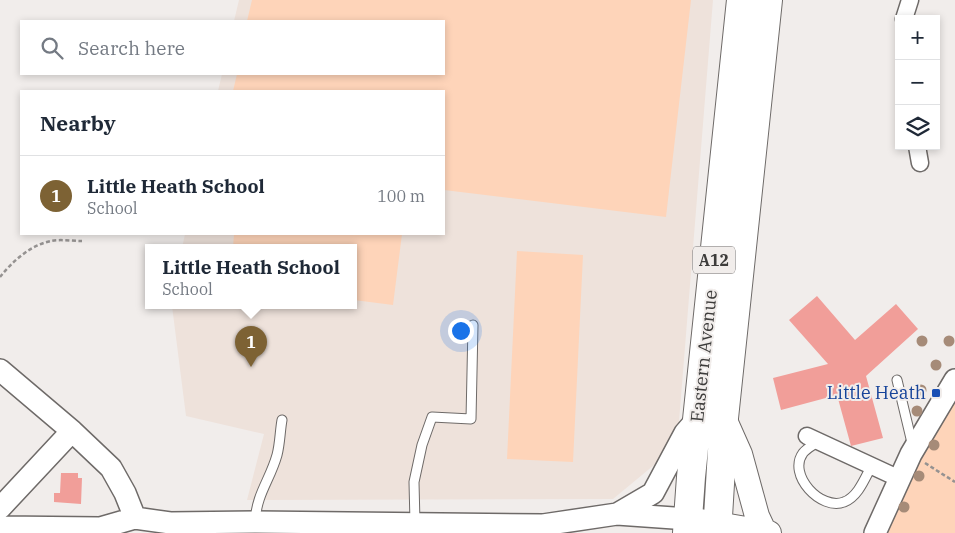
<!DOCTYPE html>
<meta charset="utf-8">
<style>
body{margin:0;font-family:"IBM Plex Serif",serif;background:#f6f6f7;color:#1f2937}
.controls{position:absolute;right:15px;top:15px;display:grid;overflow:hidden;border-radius:0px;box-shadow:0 2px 8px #0003}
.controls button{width:45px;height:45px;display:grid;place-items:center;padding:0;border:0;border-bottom:1px solid #e0e1e3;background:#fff;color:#1f2937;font:25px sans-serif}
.you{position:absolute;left:460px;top:330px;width:18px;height:18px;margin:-12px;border:4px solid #fff;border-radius:50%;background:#1a73e8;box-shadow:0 0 0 8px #1a73e833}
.badge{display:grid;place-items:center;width:32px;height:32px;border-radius:50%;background:#7d6234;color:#fff;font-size:16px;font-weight:700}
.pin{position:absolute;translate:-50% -41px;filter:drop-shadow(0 1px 2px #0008)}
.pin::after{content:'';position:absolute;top:26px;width:18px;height:15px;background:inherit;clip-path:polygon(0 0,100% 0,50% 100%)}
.popup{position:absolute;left:145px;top:244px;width:212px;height:65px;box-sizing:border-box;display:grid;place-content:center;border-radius:0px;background:#fff;filter:drop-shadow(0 1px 4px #0005);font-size:16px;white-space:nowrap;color:#747a83}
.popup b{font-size:19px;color:#1f2937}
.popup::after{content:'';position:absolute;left:50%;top:100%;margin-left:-10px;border:10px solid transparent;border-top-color:#fff}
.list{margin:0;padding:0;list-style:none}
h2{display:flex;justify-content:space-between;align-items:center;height:65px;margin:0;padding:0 20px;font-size:21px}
h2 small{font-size:16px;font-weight:400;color:#747a83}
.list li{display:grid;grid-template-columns:32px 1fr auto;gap:15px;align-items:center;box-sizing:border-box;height:80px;padding:0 20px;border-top:1px solid #e0e1e3}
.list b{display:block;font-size:19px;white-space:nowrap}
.list p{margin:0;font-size:16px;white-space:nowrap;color:#747a83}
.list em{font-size:16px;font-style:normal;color:#747a83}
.icon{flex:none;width:28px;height:28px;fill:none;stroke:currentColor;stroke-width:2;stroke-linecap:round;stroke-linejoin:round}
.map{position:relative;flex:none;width:955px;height:533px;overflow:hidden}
.search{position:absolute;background:#fff;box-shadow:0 2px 8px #0003;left:20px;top:20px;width:425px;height:55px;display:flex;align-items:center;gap:12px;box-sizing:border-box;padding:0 18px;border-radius:0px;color:#747a83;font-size:19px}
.panel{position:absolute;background:#fff;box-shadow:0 2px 8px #0003;left:20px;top:90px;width:425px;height:145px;border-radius:0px}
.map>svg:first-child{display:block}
</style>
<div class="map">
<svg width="955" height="533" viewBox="0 0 955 533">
<rect width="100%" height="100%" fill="#f1edeb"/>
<path fill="#eee2db" d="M239,0H713L677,446L613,499L247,500L264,434L186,416L172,306H354V248H182L185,234H444V91H218L222,74H444V21H234Z"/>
<path fill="#fed4b9" d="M252,0H691L666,217L444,190V91H233L237,74H444V21H247Z
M234,234H402L393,305L354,300V248H233Z
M517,251L583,255L573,462L507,459Z
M955,393V533H884L903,490Z"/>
<path fill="#f19e99" d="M817,296L855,340L896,304L918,329L866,376L883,438L851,446L837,395L781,410L773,378L828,364L789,320Z
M61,473H78V478H82L81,504L54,502V493H60Z"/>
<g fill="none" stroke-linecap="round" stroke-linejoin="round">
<g stroke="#6e6a68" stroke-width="11">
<path id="service" d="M897,380L913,447
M818,441C814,445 807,448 803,453C787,475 821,511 844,502C858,497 865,478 872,465
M255,521C257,493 270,480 277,455C280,444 280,431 282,420
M415,523L414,482L422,445L432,417L471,419L473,325"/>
</g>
<g stroke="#6e6a68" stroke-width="19">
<path id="minor" d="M904,19L910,0
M917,146L920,163
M807,436L900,479"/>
</g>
<g stroke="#6e6a68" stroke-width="24">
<path id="tertiary" d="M0,370L72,431L111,468L125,493L135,518
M0,508L72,431
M617,514L653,493L685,433L698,418
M0,527L100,528L135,518L170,523L255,522L543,525L617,514L688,519
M875,533L911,454L955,380"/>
</g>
<g stroke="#6e6a68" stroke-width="26">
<path id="secondary" d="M724,418L740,454L757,516L764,531
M688,519L769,533"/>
</g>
<g stroke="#6e6a68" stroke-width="30">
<path id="trunk" d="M687,533L691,477L741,0
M717,533L724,418L768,0"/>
</g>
<path stroke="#959291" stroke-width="2.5" stroke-dasharray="4 2.5" stroke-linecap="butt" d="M0,277C12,262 30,245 51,241C60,239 72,241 82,241
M925,463L955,482"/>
<use href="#service" stroke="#fff" stroke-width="9"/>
<use href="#minor" stroke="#fff" stroke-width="16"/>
<use href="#tertiary" stroke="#fff" stroke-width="21"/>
<use href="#secondary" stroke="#fff" stroke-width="24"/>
<use href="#trunk" stroke="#fff" stroke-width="28"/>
</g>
<g fill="#a68b78">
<circle cx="922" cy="341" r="5.5"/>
<circle cx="949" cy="341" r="5.5"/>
<circle cx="936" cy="365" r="5.5"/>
<circle cx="921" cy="390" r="5.5"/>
<circle cx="917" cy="411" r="5.5"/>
<circle cx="934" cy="445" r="5.5"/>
<circle cx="919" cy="476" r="5.5"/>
<circle cx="904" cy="507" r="5.5"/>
</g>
<rect fill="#1a4fb4" stroke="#f1edeb" stroke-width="2" x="931" y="388" width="10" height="10" rx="2.5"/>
<g text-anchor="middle" stroke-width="4" stroke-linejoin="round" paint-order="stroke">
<rect fill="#f1edeb" stroke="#737170" stroke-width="1" x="693" y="246.5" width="42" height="27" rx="4"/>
<g font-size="16" font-weight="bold" fill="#3d3c3b">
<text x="714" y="266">A12</text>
</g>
<g font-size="18" fill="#3d3c3b" stroke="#f1edeb">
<text transform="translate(704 356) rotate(-84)" y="6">Eastern Avenue</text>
</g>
<g font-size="18" fill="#164399" stroke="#f1edeb" text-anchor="end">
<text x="926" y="399">Little Heath</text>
</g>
</g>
</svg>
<div class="controls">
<button>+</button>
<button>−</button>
<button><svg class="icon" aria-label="layers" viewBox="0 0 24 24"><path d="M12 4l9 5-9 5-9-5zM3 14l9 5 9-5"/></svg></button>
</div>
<div class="you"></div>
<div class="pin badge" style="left:251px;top:367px">1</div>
<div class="popup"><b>Little Heath School</b>School</div>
<div class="search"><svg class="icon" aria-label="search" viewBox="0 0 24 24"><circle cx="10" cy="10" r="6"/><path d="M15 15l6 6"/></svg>Search here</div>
<section class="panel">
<h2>Nearby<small></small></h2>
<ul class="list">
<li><span class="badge">1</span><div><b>Little Heath School</b><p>School</p></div><em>100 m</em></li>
</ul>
</section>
</div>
